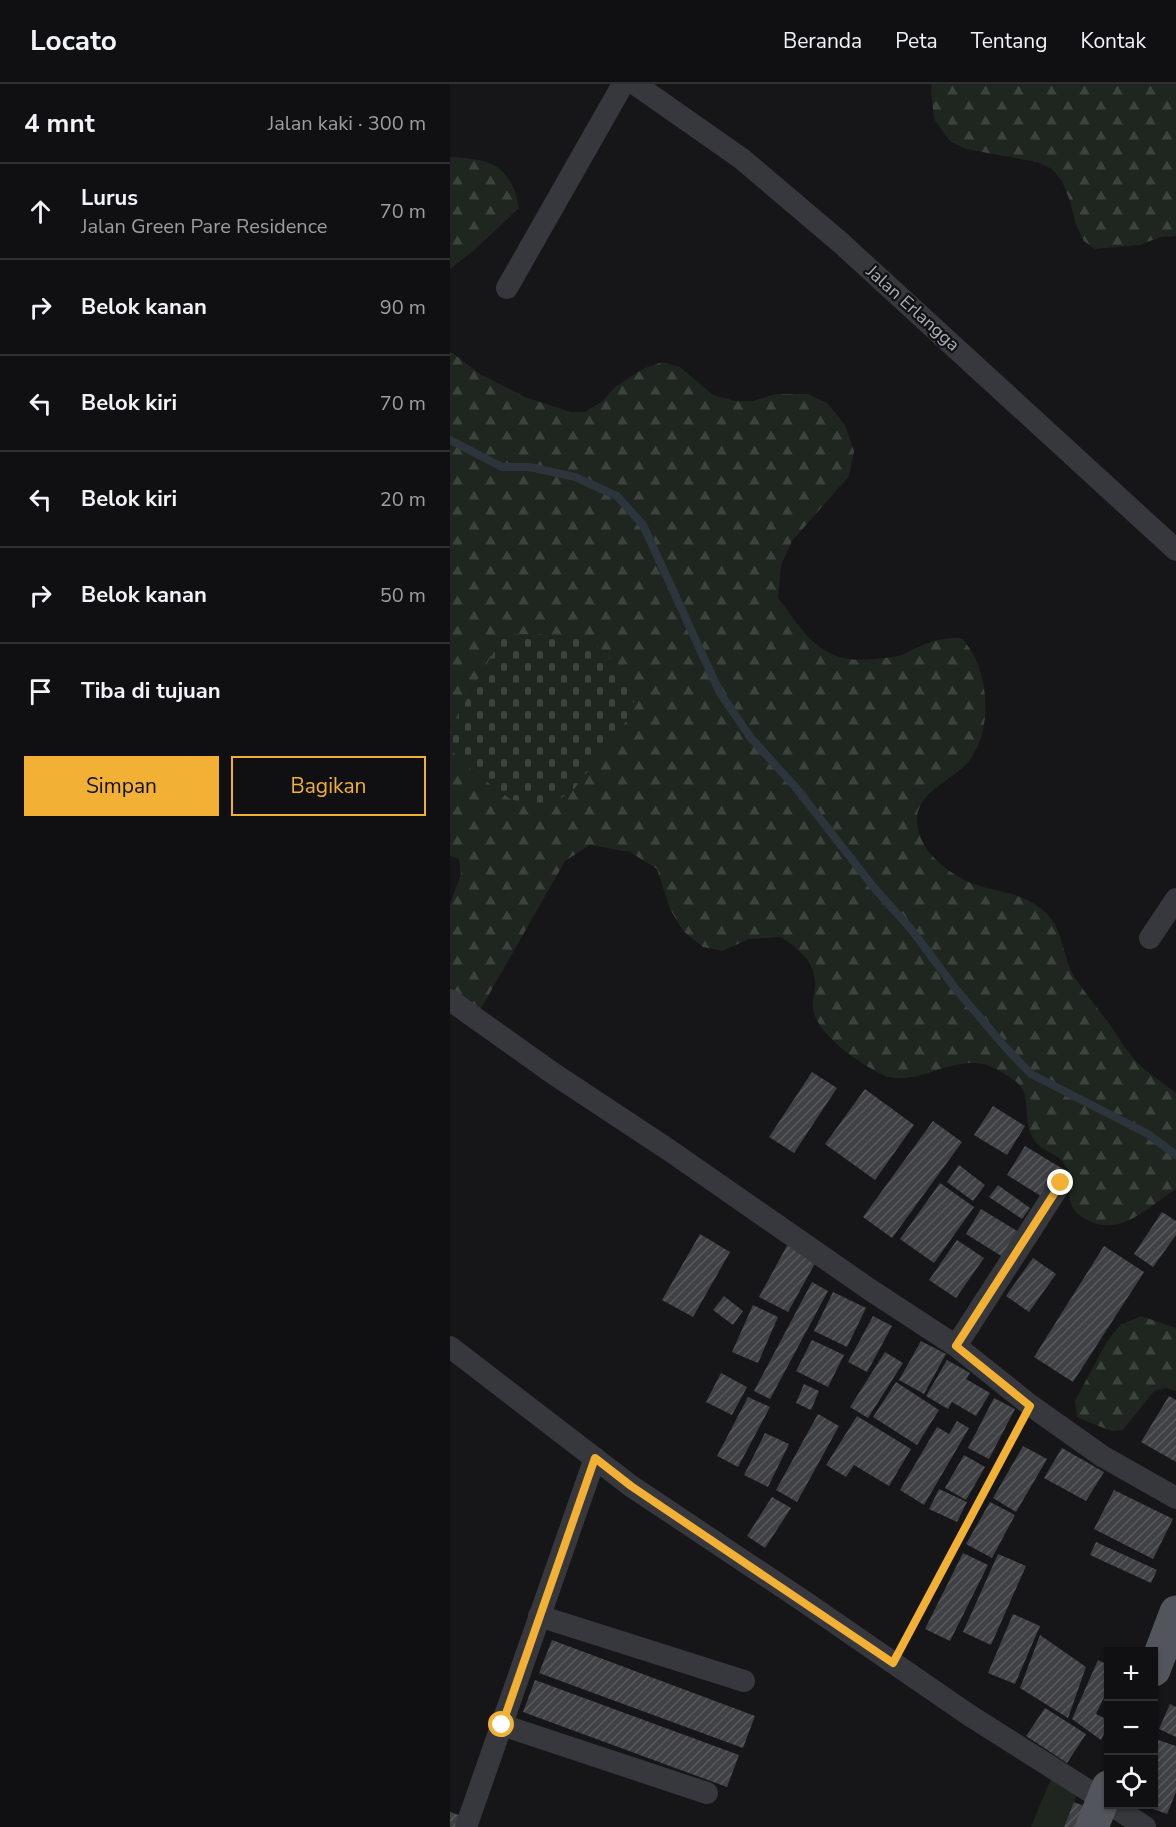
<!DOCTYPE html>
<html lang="id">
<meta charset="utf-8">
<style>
body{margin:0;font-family:"Nunito Sans",sans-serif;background:#1e1e20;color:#f1f3f6}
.controls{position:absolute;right:18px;bottom:18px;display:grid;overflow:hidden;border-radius:0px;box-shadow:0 2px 4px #0004}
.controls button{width:54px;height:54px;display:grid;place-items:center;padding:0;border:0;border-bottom:2px solid #303032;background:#101012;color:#f1f3f6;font:30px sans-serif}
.stop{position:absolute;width:18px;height:18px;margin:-14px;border:4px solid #f2b134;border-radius:50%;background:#fff}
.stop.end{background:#f2b134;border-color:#fff;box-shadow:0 2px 6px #0008}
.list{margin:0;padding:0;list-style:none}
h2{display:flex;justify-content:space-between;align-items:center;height:78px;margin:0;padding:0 24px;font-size:26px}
h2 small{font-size:20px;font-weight:400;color:#9c9d9f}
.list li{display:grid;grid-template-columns:39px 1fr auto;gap:18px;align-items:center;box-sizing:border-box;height:96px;padding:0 24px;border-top:2px solid #303032}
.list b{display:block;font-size:22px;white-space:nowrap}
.list p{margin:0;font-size:20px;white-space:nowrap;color:#9c9d9f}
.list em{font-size:20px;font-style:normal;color:#9c9d9f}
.actions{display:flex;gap:12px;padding:18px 24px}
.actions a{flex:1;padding:14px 0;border:2px solid #f2b134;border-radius:0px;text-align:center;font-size:21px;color:#f2b134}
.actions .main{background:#f2b134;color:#111}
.icon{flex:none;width:33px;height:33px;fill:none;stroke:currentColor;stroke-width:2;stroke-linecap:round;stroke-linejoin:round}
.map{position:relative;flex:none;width:726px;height:1743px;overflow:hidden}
header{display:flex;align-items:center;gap:36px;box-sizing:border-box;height:84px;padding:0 30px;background:#101012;border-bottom:2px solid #303032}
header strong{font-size:28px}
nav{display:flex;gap:33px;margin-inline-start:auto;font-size:21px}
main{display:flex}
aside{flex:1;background:#101012}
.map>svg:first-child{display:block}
</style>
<header>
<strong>Locato</strong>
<nav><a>Beranda</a><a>Peta</a><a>Tentang</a><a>Kontak</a></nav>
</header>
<main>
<aside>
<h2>4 mnt<small>Jalan kaki · 300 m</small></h2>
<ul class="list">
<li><svg class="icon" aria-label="ahead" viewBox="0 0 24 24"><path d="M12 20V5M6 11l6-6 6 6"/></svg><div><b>Lurus</b><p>Jalan Green Pare Residence</p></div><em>70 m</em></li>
<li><svg class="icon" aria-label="right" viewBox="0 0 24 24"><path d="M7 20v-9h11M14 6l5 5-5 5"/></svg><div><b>Belok kanan</b></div><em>90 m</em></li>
<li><svg class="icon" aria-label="left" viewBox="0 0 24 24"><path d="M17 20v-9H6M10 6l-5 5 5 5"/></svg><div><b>Belok kiri</b></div><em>70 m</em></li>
<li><svg class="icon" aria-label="left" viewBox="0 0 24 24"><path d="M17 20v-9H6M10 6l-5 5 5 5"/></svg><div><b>Belok kiri</b></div><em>20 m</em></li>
<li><svg class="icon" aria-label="right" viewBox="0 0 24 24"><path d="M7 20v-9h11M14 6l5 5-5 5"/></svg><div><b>Belok kanan</b></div><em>50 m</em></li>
<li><svg class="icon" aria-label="arrive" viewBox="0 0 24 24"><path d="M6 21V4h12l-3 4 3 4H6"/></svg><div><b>Tiba di tujuan</b></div></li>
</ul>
<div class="actions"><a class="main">Simpan</a><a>Bagikan</a></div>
</aside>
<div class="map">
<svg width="726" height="1743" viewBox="0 0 726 1743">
<defs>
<pattern id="forest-firs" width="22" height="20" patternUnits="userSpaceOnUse" patternTransform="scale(1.5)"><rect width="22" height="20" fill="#1e261f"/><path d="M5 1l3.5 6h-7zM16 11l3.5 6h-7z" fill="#3c433d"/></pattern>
<pattern id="cemetery-stones" width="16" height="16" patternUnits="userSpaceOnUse" patternTransform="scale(1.5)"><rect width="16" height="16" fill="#1e261f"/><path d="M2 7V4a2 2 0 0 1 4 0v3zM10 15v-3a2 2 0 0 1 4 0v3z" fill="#3c433d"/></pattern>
<pattern id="building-hatch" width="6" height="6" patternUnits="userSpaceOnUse" patternTransform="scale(1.5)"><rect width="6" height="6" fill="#404145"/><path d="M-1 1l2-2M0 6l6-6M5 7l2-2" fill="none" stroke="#595a5e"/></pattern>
</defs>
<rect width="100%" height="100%" fill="#161618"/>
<path fill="#1e261f" d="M605,1685L631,1701L614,1743H581Z"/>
<path fill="url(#forest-firs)" d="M482,0H726V152L711,153L689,161L645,165L634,157L626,141L620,117L612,97L602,85L587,78L516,65L501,58L484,35L481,6Z
M0,73C40,75 61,80 69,124L23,167L0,185Z
M0,267L30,290L75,313L121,328H135L153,317L165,303L193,285L212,278L230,283L263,311L285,317H303L326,310H358L377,319L395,341L404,367L399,392L342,457L331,481L328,514C356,551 371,581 424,575C434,574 446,574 456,569C471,561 496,550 513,555C518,562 524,570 527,578C539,608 540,652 518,678C502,697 466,708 467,737C468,766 496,788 521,799C546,809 574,807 596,829C614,846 612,874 625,894C636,910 649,926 660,941C668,952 675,965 684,975C695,988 712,998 726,1009V1105C698,1123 668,1156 634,1134C627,1130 622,1125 620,1117C617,1106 622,1091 615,1081C607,1066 588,1070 580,1048C574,1031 581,1008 565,997C557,991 543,982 533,980C501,972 461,1006 431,990C408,978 368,952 363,925C361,917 366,907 365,898C364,876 348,865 331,853L299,855L272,867L253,863L233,847L220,825L207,785L180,768L140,761L115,777L29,928L0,912V820L11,790L9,775L0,772V665L24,688L62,716L54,550L0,645Z
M691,1232L726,1244V1307L716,1304L704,1307L673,1346L661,1347L627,1333L625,1317L656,1259L670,1241Z"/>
<path fill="url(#cemetery-stones)" d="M54,550C76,551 128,547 145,560C164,574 175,596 184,617L178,635L125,704L103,720L62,716L24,688L0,665V645Z"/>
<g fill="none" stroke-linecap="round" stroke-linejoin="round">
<path stroke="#2c353c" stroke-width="8" d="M0,356L52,383H80L125,393L167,412L193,441L270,609L301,654L347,705L425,805L461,845L505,904L555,963L581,990L698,1050L726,1071"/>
</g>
<path fill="url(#building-hatch)" d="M362,988L387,1004L344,1069L319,1053Z
M415,1005L464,1041L425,1096L375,1060Z
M543,1022L575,1042L557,1071L524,1051Z
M483,1037L512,1058L442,1154L413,1133Z
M575,1062L613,1085L594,1114L557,1091Z
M509,1081L535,1101L523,1117L497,1098Z
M490,1099L524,1123L484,1179L450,1155Z
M548,1101L580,1124L572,1135L539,1113Z
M531,1125L569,1148L553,1173L516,1150Z
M712,1128L726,1137V1151L703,1183L684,1170Z
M250,1150L280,1168L243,1233L212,1216Z
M507,1156L534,1174L506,1214L479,1196Z
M339,1158L368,1174L338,1228L309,1213Z
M654,1162L694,1188L623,1298L584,1273Z
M583,1174L606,1190L579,1228L556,1212Z
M362,1198L378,1207L320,1315L304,1307Z
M383,1208L416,1224L397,1263L364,1247Z
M274,1212L293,1227L283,1241L263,1226Z
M303,1221L328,1233L308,1279L282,1268Z
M423,1232L442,1242L417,1288L398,1278Z
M362,1256L394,1271L378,1303L346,1287Z
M471,1257L496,1270L474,1310L449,1296Z
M435,1268L453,1279L418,1334L400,1323Z
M497,1276L520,1289L516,1295L540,1309L526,1332L502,1318L498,1325L476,1312Z
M271,1289L297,1303L282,1331L256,1318Z
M446,1298L489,1326L467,1361L423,1333Z
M354,1300L369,1307L361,1326L346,1319Z
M719,1312L726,1316V1378L691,1358Z
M298,1313L320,1323L288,1383L267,1372Z
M544,1314L565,1325L539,1375L518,1364Z
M368,1330L389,1342L347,1418L326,1406Z
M407,1332L461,1365L439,1402L404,1381L396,1393L376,1381Z
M507,1337L519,1344L474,1421L450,1406L487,1343L499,1350Z
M315,1349L339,1360L318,1403L294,1391Z
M573,1362L597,1375L566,1428L543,1414Z
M612,1364L654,1388L636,1417L594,1394Z
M514,1371L535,1383L516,1416L495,1404Z
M489,1405L517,1418L507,1438L479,1425Z
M664,1406L723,1435L703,1475L644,1445Z
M322,1413L341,1424L315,1464L297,1452Z
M540,1418L565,1431L542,1474L516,1460Z
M646,1458L707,1486L701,1499L640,1471Z
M513,1469L538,1481L500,1557L475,1545Z
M548,1470L576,1482L541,1561L513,1548Z
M563,1530L590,1542L565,1600L538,1589Z
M590,1551L636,1583L618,1634L570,1604Z
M102,1556L305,1632L293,1664L89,1589Z
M648,1576L658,1581V1605L646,1630L658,1636V1641L651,1656L622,1635Z
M85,1596L289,1671L277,1703L73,1628Z
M720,1620L726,1623V1653L709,1645Z
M595,1624L636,1650L617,1679L576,1652Z
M708,1656L726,1662V1708L717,1730L692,1721L704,1720V1668Z
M624,1718L637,1723L629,1743H614Z
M0,1728L15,1733L11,1743H0Z"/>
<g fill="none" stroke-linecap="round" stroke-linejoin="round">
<path stroke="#3d3f44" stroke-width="4" stroke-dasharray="3 4.5" stroke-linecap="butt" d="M455,1557L568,1344"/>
<path stroke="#37383d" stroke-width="22" d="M185,0L292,75L391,159L726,466
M57,204L173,0
M700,854L726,815
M0,916L104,990L219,1066L419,1205L506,1262L580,1321L652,1372L726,1414
M506,1262L611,1099
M0,1263L181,1402L355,1518L519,1631L658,1719
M89,1532L294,1597
M52,1641L257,1709
M660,1720L695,1743
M16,1743L145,1374"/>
<path stroke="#53555c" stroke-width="33" d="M704,1586L726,1528
M642,1743L658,1703"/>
</g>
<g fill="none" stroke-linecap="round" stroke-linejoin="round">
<path stroke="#f2b134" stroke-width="8" d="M52,1641L145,1374L181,1402L443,1579L580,1322L506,1262L611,1099"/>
</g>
<g text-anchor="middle" stroke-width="4.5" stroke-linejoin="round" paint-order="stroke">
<g font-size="18" fill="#a8adb8" stroke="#111113">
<text transform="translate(463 224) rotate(42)" y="6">Jalan Erlangga</text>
</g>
</g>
</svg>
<div class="controls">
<button>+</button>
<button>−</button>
<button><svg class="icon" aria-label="locate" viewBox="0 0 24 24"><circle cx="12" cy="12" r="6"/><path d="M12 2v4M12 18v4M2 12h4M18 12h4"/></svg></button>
</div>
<div class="stop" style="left:52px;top:1641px"></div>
<div class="stop end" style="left:611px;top:1099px"></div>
</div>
</main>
